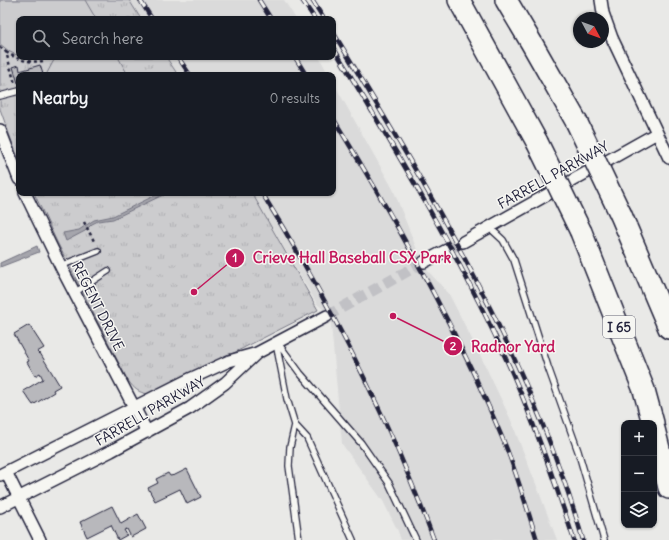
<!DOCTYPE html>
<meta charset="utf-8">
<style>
body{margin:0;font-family:Delius,sans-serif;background:#242831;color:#f1f3f6}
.controls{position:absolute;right:12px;bottom:12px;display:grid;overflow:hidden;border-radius:8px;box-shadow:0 1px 3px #0004}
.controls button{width:36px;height:36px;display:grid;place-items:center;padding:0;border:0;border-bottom:1px solid #363941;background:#171b24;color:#f1f3f6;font:20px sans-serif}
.compass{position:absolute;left:573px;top:12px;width:36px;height:36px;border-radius:50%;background:#171b24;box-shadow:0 1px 3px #0004;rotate:131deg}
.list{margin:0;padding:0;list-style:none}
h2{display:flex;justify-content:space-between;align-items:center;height:52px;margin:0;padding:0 16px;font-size:17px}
h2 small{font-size:13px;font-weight:400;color:#9ea1a6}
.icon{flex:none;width:22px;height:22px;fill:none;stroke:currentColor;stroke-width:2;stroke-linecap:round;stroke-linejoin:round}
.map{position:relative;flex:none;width:669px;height:540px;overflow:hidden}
.search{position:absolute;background:#171b24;box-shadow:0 1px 3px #0004;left:16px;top:16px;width:320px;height:44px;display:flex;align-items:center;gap:10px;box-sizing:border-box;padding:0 14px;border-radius:8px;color:#9ea1a6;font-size:15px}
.panel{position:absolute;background:#171b24;box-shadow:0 1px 3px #0004;left:16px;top:72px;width:320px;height:124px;border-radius:8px}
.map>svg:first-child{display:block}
</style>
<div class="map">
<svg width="669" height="540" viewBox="0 0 669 540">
<defs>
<pattern id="grass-tufts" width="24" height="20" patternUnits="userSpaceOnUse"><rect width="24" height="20" fill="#ccccce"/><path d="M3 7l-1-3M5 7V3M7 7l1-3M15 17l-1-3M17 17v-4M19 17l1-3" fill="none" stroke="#afafb2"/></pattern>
</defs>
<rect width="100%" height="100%" fill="#e9e9e7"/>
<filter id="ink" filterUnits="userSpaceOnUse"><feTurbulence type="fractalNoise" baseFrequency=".025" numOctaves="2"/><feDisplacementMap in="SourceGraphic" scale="8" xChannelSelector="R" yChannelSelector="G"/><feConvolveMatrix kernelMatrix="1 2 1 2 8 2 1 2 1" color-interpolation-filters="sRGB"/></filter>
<g filter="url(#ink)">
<path fill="#dadada" d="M129,0H284L296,19H141Z
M166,57H319L329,75H178Z
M333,82L393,189L419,255L428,271L449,294L482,359L510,418L536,484L557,540H401L398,531L383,501L342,444L331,324L322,308L317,304L252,193H333Z"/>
<path fill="url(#grass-tufts)" stroke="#777784" d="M0,0H129L141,19H19V57H166L178,75H19V161L0,109Z
M34,193H252L318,310L155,393C141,396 133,389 126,377L57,242Z"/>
<path fill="#ccccce" stroke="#777784" d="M0,0H85L96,19H19V56L10,52L0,44Z
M58,57H118L128,75H46L54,60Z"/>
<path fill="#a5a5ac" stroke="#71717f" d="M160,193H167L113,219L98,221L92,224L85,231L66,241L63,233L79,230L94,220L113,216Z
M37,246L39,252L0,267V263Z"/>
<path fill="#b8b8bc" stroke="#22223b" d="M19,65L20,71L40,65L43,74L19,75V83H18L13,67Z
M29,325L44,348L37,352L39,354L40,353L60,386L53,390L54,392L33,405L23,391L43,379L40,373L35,376L27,362L29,361L14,334Z
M187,469L201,497L187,504L180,489L155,501L148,488L158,483L156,479L168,473L170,476L175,475Z
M112,506L121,524L138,514L146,529L131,537L127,529L124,530L127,535L118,540L111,525L87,537L80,522Z"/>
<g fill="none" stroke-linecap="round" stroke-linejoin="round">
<path stroke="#c1c1c5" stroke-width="11" stroke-dasharray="11 5.5" stroke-linecap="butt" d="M447,250L463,242
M327,316L424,262"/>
<g stroke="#22223b" stroke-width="8">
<path id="service" d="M0,96L19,91
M489,227L503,240L514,260L548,367L578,451L604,540
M60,266L98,251
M74,293L108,271
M277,342L300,373L361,443L389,483L416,540
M276,343L287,399L295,425L307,438L353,540
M295,425L290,447L289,466L299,540"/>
</g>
<g stroke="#22223b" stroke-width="14">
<path id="minor" d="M601,0L603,13L612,38L669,158
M0,130L19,179
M25,193L62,269L147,432
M463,242L657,133
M424,262L447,250
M6,472L40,540
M0,475L192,378L229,361L254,354
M0,507L111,451L190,408L225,383L257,353L327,316"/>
</g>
<g stroke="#22223b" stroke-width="24">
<path id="motorway" d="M459,0L537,142
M506,0L531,42L576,121
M621,215L669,328
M581,232L644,390L653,423
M654,429L669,488"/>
</g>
<path stroke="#22223b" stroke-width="2.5" stroke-dasharray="3 3" stroke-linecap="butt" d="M0,47L6,52L15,84
M6,52C18,60 29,63 43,61
M84,222L95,243"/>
<use href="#service" stroke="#f6f6f2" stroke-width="5.5"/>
<use href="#minor" stroke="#f6f6f2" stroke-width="11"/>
<use href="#motorway" stroke="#f6f6f2" stroke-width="21"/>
<g stroke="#22223b" stroke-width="4.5">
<path id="rail" d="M140,0L152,19
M259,0L271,19
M302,0L315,19
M312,0L324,19
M333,32C431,193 530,358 583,540
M333,47C395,149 457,251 506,359C533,418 554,479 574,540
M178,57L190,75
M295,57L306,75
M333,118C397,222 457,329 504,442C517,474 527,508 537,540
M262,193C330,303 389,419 434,540"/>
</g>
<use href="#rail" stroke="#f6f6f2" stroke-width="3" stroke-dasharray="9" stroke-linecap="butt"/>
<g stroke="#22223b" stroke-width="24" stroke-linecap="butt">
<path id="motorway-bridge" d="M576,121L621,215
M537,142L581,232"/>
</g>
<use href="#motorway-bridge" stroke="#f6f6f2" stroke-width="21"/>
</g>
</g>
<g text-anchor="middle" stroke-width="3" stroke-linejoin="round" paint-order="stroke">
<rect fill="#f6f6f2" stroke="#626272" stroke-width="1" x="603" y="316" width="32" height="22" rx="3"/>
<g font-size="13" font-weight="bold" fill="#22223b">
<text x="619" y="332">I 65</text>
</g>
<g font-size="14" fill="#22223b" stroke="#f6f6f2">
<text transform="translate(553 175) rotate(-29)" y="5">FARRELL PARKWAY</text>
<text transform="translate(98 306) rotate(63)" y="5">REGENT DRIVE</text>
<text transform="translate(150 411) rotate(-30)" y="5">FARRELL PARKWAY</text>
</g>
</g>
<path fill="none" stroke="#c2185b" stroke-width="1.5" d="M194 292L235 258M393 316L453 346"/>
<g fill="#c2185b" stroke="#f6f6f2" stroke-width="1.5">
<circle cx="194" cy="292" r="4"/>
<circle cx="393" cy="316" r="4"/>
<circle cx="235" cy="258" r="10"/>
<circle cx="453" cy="346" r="10"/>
</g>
<g font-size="12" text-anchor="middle" font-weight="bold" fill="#fff">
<text x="235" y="262">1</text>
<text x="453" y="350">2</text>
</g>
<g font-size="15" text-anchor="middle" font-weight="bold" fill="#c2185b" stroke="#f6f6f2" stroke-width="3" stroke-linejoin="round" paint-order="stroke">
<text x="352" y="263">Crieve Hall Baseball CSX Park</text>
<text x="513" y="352">Radnor Yard</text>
</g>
</svg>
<div class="controls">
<button>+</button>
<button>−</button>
<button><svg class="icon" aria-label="layers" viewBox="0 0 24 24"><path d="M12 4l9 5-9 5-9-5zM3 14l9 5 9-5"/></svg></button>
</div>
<svg class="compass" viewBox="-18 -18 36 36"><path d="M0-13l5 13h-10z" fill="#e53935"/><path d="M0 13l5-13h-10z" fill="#9ea1a6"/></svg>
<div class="search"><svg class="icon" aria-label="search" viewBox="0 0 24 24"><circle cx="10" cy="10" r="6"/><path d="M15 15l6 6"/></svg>Search here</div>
<section class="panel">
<h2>Nearby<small>0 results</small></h2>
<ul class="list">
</ul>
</section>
</div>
